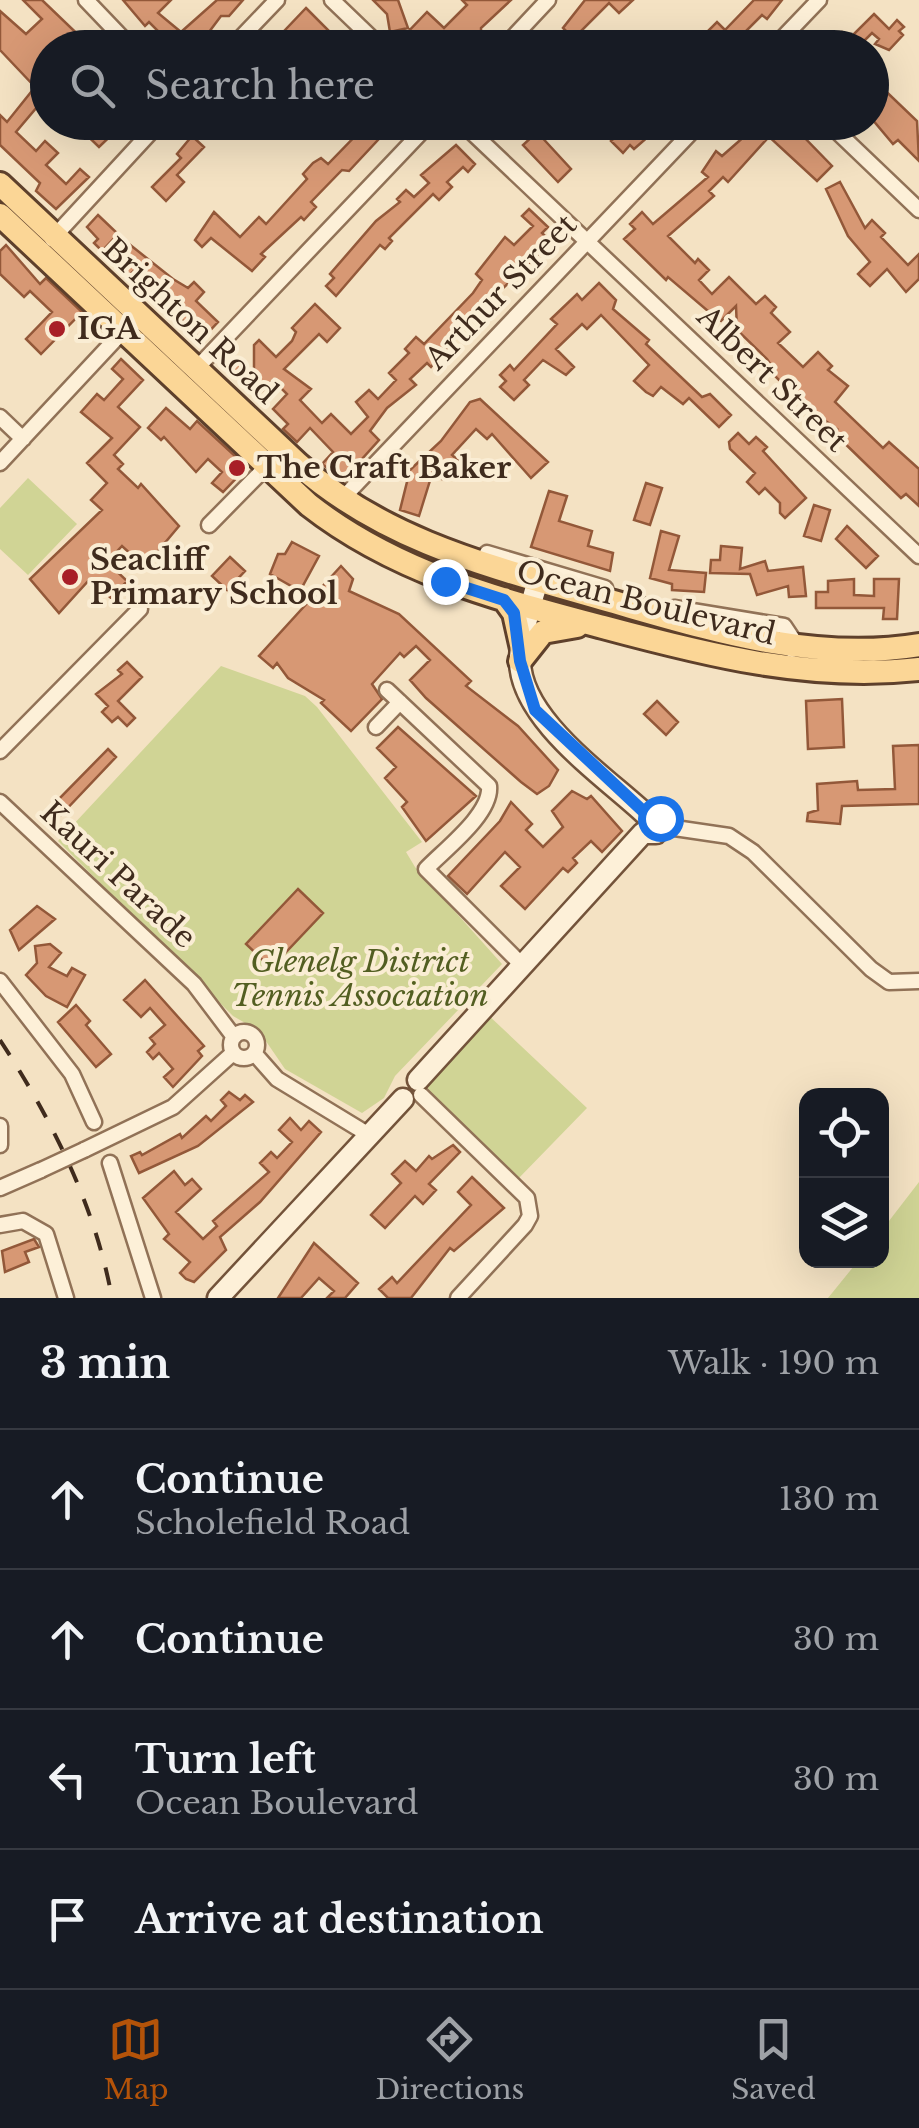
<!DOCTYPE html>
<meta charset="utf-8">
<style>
body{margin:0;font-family:"Libre Baskerville",serif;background:#242831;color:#f1f3f6}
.controls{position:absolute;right:30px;bottom:30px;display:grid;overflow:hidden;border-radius:20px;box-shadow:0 10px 40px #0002}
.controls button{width:90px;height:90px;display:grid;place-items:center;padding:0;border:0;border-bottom:2px solid #363941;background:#171b24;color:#f1f3f6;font:50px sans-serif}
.stop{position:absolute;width:30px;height:30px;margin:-22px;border:8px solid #1a73e8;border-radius:50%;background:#fff}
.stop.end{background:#1a73e8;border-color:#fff;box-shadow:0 2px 10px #0008}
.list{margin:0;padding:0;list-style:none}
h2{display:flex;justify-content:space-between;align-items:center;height:130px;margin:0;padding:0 40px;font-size:42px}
h2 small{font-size:32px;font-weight:400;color:#9ea1a6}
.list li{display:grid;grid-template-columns:65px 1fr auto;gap:30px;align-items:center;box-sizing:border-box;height:140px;padding:0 40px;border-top:2px solid #363941}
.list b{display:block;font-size:38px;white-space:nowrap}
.list p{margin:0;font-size:32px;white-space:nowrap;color:#9ea1a6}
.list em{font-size:32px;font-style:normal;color:#9ea1a6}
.icon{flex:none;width:55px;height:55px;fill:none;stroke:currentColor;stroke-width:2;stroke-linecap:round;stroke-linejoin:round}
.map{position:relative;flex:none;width:919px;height:1298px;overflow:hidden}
.search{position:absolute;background:#171b24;box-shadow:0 10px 40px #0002;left:30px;right:30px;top:30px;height:110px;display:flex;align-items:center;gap:25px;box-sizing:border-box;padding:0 35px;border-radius:55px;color:#9ea1a6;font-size:38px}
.sheet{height:690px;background:#171b24}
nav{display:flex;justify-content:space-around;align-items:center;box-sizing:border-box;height:140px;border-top:2px solid #363941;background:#171b24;font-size:28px;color:#9ea1a6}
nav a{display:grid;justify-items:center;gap:5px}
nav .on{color:#b45309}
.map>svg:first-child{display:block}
</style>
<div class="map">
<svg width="919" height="1298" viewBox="0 0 919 1298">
<rect width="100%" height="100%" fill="#f4e2c3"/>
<path fill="#d0d495" d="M28,478L77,524L28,575L0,549V508Z
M221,666L305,696L317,707L422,842L406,852L415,867L502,964L395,1076L384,1098L362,1113L285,1069L259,1031L233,1016L58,841Z
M486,1013L587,1108L517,1180L425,1093V1086Z
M919,1182V1298H828L858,1261L882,1260V1230Z"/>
<path fill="#d79874" stroke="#935839" stroke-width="2.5" d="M23,0H42L92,48H48V94L16,132L36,151L45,141L58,153L46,165L66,184L80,169L89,177L56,209L36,191L40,183L0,145V115L7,122L35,87L0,50V11L26,34L42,19Z
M123,0H171L158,13L181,32L217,0H243L229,16H221L197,48H158L166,39L149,22L145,26Z
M373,0H398L408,28L390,32L387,14Z
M462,0H511L481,28V35L469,48H421L406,34L427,12L444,28L467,5Z
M585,0H633L619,13L609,3L581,31L588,39L580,48H571L564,40L570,35L563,28Z
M754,0H782L767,19L762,15L736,41L742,48H713L702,37L717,22L725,30Z
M306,8L328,30L311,48H268Z
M874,14L889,29L897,20L904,27L899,31L903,35L889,50L875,44L879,39L872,33L857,48H826L842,32L849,39Z
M872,78L917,121L919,161L898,140L893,144L872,119Z
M73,122H125L99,147Z
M385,122L390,127L349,171L342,170L311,202L316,207L304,220L301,217L261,254L265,257L252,271L211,238L202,247L195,240L214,212L240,237L259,217L266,224L307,179L303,174L313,163L321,158L328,164L368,123Z
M630,122H665L634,149L630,145L623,153L611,141Z
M777,122H810L800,133L832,166L817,181L766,134Z
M754,128L766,140L728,182L723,177L709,191L714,196L668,236L695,263L698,259L709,270L699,280L712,294L729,277L756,304L765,296L776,307L771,313L790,332L778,343L803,367L818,352L832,366L828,370L848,386L835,402L883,448L889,442L919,469V506L906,494L901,498L833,432L837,429L782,390L786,387L772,373L775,371L767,359L737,330L736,306L721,321L715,317L668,277L666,280L624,239L635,229L630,224L642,212L653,224L708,177L702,172L716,151L722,156Z
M537,132L571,169L558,182L523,145Z
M192,136L204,147L177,175L184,182L166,201L152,187L181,158L177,154Z
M456,145L475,164L468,172L463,167L447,182L452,187L439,200L433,194L389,238L392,241L385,249L380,245L336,296L326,286L334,278L330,274L376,221L400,202L397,199L406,190L414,197L429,183L421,175Z
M840,182L865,228L872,220L885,233L881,237L908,265L919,254V279L906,292L887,269L870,286L858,274L870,262L848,236L826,189Z
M529,209L548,227L542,233L551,242L498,293L495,290L438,359L431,367L427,363L410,379L416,385L387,408L370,431L379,440L343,480L322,464L333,452L310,428L297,442L283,429L288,424L273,409L287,394L273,380L257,396L227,367L236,358L254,376V345L259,340L276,357L292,341L296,332L292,328L315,304L340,328L327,342L319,334L284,369L311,389L300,400L322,423L331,414L351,434L368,417L356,402L369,390L378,399L396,380L389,373L409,353L405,349L416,337L424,344L473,293L482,280L476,274L505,237L514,245L533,226L522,216Z
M98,215L118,234L102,251L94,243L98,239L87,227Z
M119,236L173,279L188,288L194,282L204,292L196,301L218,322L202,339L182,320L172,306L177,300L162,286L157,291L135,270L129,275L118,264Z
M6,245L40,284L46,278L82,312L41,354L26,339L52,312L30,291L24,297L0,274V251Z
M599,283L616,300L613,309L649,340L646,344L702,397L710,394L731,415L719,427L689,398L683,404L661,387L653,396L646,392L634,381L649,365L601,315L587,329L582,324L556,349L574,367L566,375L543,360L524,380L529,385L514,400L500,387L506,381L500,375L510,365L514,370L557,324L551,319L577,294L582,300Z
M121,359L143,380L118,407L140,427L114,455L123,464L118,469L138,488L141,484L179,526L153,557L135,558L122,546L107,562L127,581L111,598L90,579L59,613L30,579L102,510L91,500L107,483L87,463L112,438L81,412L97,394L104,400L123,379L112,369Z
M480,399L548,462L531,478L492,434L487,439L476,429L452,455L459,461L442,479L433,471L419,516L400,510L410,470L441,441L470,402Z
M166,408L190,429L197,421L247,467L223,492L212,483L222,472L208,459L196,472L164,437L161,440L148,428Z
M738,433L749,444L756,437L767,447L763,451L806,498L785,518L780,513V503L765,488L759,494L747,482L755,473L730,449L729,442Z
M646,483L662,488L650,525L634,520Z
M549,491L567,496L559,521L592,531L588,546L613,553L610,571L531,547Z
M814,505L830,510L821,541L804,536Z
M847,526L878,556L866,568L836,539Z
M661,531L679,536L669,570L706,573L704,592L672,590V584L650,578Z
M292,542L319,556L300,591L270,574L278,554H285Z
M721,546L742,548L740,569L765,561L768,571L803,567L806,596L789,597L788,586L757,595L750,574L710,573L711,560H720Z
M230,557L245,571L227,590L212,576Z
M341,566L353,579L349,591L399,614L471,681L466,686L518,726L558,770L549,786L537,794L521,782L426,698L410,680L430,660L416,646L404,657L400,653L372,684L382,699L351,731L321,703L324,700L288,678L277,663L273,668L259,656Z
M854,579V595L874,596V579H899L897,619H883L884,608H816V592H828V581Z
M127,662L142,677L118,701L135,718L127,726L118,717L112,722L102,712L108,706L96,694L122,674L118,670Z
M842,699L844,747L808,749L806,701Z
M657,701L678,722L666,735L644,714Z
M398,727L476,796L426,841L402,807L407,802L385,778L396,767L377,748Z
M919,745V804L842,806L840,824L807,821L808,813L818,810L817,784L857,781L858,790L895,789L893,746Z
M108,749L116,757L61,815L52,806Z
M572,791L587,799L591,796L622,831L602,852L591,841L573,858L577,863L568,872L563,868L525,909L501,886L520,867L505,852L467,894L448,876L500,821L511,802L532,824L526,830L543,847L563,827L552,811Z
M298,889L323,913L271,968L246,944Z
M37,906L55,919L19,950L10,930Z
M50,944L61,953L49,967L67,976L72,968L85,975L67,1007L46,996L26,975L37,963L35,946Z
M145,980L204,1046L198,1051L202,1056L173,1087L164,1077L173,1069L159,1053L153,1059L147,1052L155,1044L150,1038L165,1025L150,1008L141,1017L124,1000Z
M76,1005L90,1021L86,1025L111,1054L96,1067L58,1022Z
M229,1092L240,1100L245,1095L253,1102L198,1146L139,1173L131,1156L140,1152L142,1155L180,1134L182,1138L206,1116L211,1121L226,1106L221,1100Z
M290,1118L301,1130L309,1121L321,1132L260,1202L220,1237L226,1250L194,1282L186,1279L180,1273L190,1262L164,1239L169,1234L143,1198L174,1171L185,1185L192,1179L201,1189L176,1212L203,1239L217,1226L213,1221L269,1172L260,1163L271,1152L277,1158L292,1142L279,1130Z
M453,1145L460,1152L429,1184L436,1190L423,1204L415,1196L385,1228L371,1215L401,1183L392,1174L405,1161L416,1171L429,1156L432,1159Z
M472,1177L504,1208L454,1251L450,1248L411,1298H388L379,1289L392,1277L397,1283L471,1205L458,1192Z
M34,1239L39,1247L25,1252L29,1262L5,1272L2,1251Z
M314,1243L358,1283L345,1298H327L334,1291L319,1278L301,1298H278Z"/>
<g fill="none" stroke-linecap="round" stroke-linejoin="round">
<g stroke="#917257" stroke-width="19">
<path id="street" d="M86,0L132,48
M332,0L382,48
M231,48L277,0
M503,48L548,0
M773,48L819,0
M461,122L919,556
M827,122L919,210
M52,239L160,122
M197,368L431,122
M0,417L23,439
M0,463L126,328
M341,500L701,122
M209,525L267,466
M487,553L605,588
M674,608L784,626L792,638V650
M387,690L489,786C492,814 444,850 426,869L523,966
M376,727L400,702
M0,751L140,609
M0,802L194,984L234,1037
M661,826L729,836L753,852L871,969L889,982L919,981
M0,981L72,1074L94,1122
M231 1045a13 13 0 1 1 26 0a13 13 0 1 1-26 0Z
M255,1054L277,1079L369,1135
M421,1095L527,1198L530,1216L525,1225L458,1298
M0,1126V1145
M84,1150L173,1107L233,1053
M110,1163L153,1298
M0,1188L41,1170
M0,1225L23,1221L46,1234L66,1298"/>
</g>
<g stroke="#73533a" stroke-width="25">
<path id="secondary" d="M538,580C531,605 522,631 520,657C517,717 603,775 644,813
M643,833H656L661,822L653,812L644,813
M418,1080L643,833
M218,1298L403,1099"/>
</g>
<g stroke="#5e402b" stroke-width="28">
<path id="primary" d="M0,184L298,464C386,542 493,567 603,599C706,628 811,663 919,645
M0,215L309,505C396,573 498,599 603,627C707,655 810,681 919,669
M504,599L514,613L522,649
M520,661L543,632L577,626"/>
</g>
<use href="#street" stroke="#fdf0d8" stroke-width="14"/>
<use href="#secondary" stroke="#fdf0d8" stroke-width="20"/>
<use href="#primary" stroke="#fbd696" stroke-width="22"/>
<path stroke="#3f2b1d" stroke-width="4" stroke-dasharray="18 18" stroke-linecap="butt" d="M0,1040C51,1118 95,1205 112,1298"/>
<g stroke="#917257" stroke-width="19" stroke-linecap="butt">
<path id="street-bridge" d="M41,1170L84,1150"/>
</g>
<use href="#street-bridge" stroke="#fdf0d8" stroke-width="14"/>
</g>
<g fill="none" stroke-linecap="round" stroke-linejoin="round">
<path stroke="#1a73e8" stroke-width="12" d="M445,581L504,600L514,613L520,661L535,710L644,812H653L660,818"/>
</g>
<g fill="#a81f27" stroke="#faedd4" stroke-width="4">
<circle cx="57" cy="329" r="10"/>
<circle cx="237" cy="468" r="10"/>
<circle cx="70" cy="577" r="10"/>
</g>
<g text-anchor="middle" stroke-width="8" stroke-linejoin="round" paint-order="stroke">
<g font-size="30" fill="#3f2b1d" stroke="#faedd4">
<text transform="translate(501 292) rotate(-46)" y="10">Arthur Street</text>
<text transform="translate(190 321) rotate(43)" y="10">Brighton Road</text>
<text transform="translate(772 379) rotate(44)" y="10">Albert Street</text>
<text transform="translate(646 603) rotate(14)" y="10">Ocean Boulevard</text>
<text transform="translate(118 875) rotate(43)" y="10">Kauri Parade</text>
</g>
<g font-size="30" font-weight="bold" fill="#3f2b1d" stroke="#faedd4" text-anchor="start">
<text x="77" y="339">IGA</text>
<text x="257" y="478">The Craft Baker</text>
<text x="90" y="570">Seacliff<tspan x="90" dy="34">Primary School</tspan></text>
</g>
<g font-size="30" font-style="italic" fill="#525e21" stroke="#faedd4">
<text x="360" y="972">Glenelg District<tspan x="360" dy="34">Tennis Association</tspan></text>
</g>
</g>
</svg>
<div class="controls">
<button><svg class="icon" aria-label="locate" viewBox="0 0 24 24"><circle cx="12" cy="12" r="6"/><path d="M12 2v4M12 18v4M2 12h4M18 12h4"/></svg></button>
<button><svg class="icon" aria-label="layers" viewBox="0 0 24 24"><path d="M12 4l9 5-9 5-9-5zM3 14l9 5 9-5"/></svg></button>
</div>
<div class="stop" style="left:660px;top:818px"></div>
<div class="stop end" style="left:445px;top:581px"></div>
<div class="search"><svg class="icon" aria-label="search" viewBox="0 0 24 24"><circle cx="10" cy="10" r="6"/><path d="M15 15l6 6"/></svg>Search here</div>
</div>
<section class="sheet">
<h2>3 min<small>Walk · 190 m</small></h2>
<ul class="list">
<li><svg class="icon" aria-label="ahead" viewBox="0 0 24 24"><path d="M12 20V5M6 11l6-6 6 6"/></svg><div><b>Continue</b><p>Scholefield Road</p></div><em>130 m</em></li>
<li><svg class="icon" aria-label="ahead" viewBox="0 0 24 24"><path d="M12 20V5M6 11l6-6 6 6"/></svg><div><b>Continue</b></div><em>30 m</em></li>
<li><svg class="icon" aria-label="left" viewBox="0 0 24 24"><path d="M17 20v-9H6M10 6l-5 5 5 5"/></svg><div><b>Turn left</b><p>Ocean Boulevard</p></div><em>30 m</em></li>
<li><svg class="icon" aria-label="arrive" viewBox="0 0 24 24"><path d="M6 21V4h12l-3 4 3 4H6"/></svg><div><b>Arrive at destination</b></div></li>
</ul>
</section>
<nav>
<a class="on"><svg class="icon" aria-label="map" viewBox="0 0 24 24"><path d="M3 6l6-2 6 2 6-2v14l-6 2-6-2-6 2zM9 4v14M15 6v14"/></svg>Map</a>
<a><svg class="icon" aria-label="directions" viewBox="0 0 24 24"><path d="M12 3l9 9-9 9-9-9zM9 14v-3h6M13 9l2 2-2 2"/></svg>Directions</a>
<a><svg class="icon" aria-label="saved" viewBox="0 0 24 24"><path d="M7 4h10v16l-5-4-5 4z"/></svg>Saved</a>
</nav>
